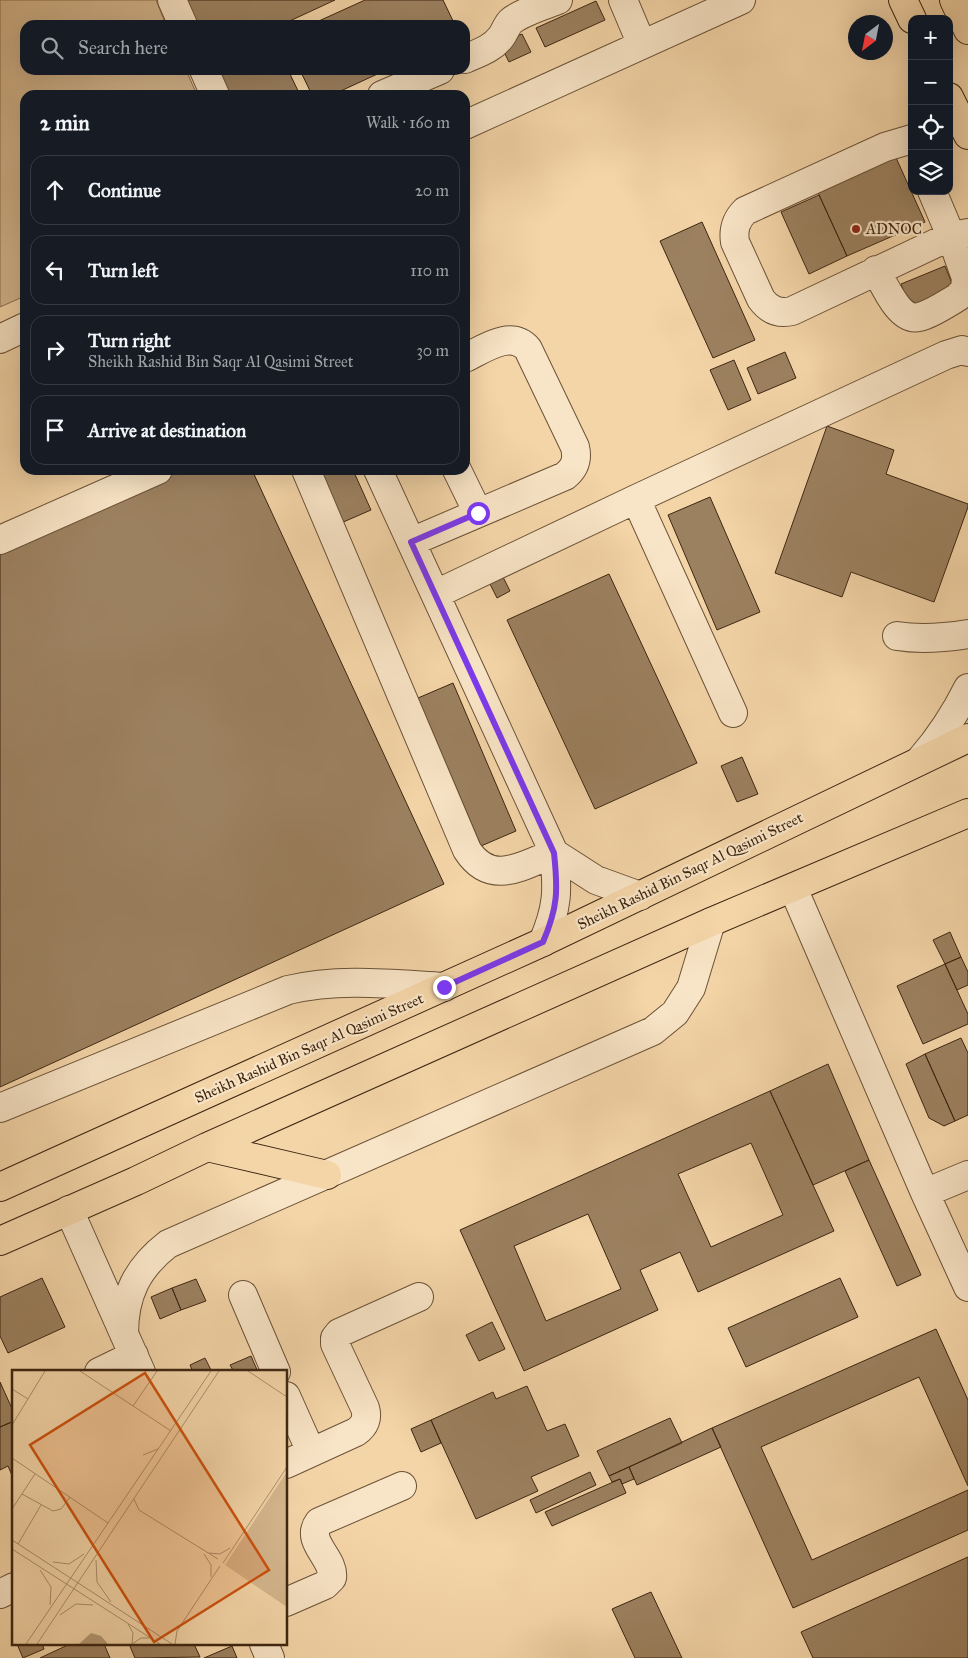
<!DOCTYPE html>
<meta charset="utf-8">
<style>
body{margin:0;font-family:"IM FELL Great Primer",serif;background:#242831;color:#f1f3f6}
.controls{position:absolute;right:15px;top:15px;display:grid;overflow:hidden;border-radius:10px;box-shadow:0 5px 20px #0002}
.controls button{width:45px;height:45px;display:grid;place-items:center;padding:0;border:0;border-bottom:1px solid #363941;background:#171b24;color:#f1f3f6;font:25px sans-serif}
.compass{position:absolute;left:848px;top:15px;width:45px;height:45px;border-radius:50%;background:#171b24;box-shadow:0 5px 20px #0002;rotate:212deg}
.stop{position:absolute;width:15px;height:15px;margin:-11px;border:4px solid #7c3aed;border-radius:50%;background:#fff}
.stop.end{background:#7c3aed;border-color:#fff;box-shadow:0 1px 5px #0008}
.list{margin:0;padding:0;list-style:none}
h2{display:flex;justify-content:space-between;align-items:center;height:65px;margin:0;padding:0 20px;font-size:21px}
h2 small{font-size:16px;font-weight:400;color:#9ea1a6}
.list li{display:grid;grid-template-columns:32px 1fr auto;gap:15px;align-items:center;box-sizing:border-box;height:70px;margin:0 10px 10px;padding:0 10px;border:1px solid #363941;border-radius:15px}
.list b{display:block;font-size:19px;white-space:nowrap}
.list p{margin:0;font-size:16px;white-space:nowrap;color:#9ea1a6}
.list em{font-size:16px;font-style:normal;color:#9ea1a6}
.icon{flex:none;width:28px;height:28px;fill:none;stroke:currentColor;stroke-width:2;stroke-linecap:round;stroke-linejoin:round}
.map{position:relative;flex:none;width:968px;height:1658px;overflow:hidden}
.search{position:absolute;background:#171b24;box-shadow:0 5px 20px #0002;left:20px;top:20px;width:450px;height:55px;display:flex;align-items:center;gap:12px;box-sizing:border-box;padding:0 18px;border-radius:15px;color:#9ea1a6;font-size:19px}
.panel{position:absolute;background:#171b24;box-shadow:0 5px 20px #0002;left:20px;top:90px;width:450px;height:385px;border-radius:15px}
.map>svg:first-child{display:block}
</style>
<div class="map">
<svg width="968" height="1658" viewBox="0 0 968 1658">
<rect width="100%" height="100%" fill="#f4d5a8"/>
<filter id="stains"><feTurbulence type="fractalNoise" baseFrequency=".004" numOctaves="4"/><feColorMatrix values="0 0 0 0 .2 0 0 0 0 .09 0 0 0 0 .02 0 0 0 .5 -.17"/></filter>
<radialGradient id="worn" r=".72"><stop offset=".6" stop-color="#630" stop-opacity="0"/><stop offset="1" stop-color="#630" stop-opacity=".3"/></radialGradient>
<path fill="#d5b78e" stroke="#896e50" d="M0,0H156L166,25H25V70H186L197,95H25V296L0,307Z"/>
<path fill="#9c8160" stroke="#3d2611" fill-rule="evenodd" d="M184,0H335L281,25H195Z
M365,0H443L455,25H310Z
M596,1L605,20L545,47L536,28Z
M522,34L531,52L509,62L500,44Z
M219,70H288L300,95H228L217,71Z
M300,70H386L332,95H312Z
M893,151L925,222L847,256L815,186Z
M819,195L847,256L809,274L781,212Z
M702,222L755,340L713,358L660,241Z
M945,266L957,296L910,308L901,284Z
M785,352L796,378L758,394L747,368Z
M734,360L751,400L728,410L710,370Z
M827,426L894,450L886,474L968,504V507L934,602L851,572L842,597L775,573Z
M173,470H252L444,884L0,1087V549Z
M327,470H353L371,510L341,523L319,474Z
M710,497L760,612L717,630L668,515Z
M501,573L510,591L497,598L488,580Z
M609,574L697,763L595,809L507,620Z
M453,683L516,831L481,846L418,698Z
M742,757L758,794L737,802L721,766Z
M950,932L961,957L945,964L933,940Z
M961,957L968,972V985L957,990L945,964Z
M945,964L968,1014V1024L923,1044L897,986Z
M961,1038L968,1053V1115L955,1121L925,1054Z
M925,1054L955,1121L944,1126L929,1118L906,1064Z
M828,1064L869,1160L813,1185L770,1091Z
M770,1091L834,1231L698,1292L680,1252L640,1270L658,1310L524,1371L460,1230ZM751,1143L783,1215L711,1247L678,1174ZM588,1214L621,1289L546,1321L514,1246Z
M869,1160L921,1275L897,1286L845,1171Z
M42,1278L65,1327L8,1353L0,1336V1297Z
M840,1278L858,1317L746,1367L728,1328Z
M196,1279L206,1301L181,1310L172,1288Z
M172,1288L181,1310L160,1319L151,1297Z
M492,1322L505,1349L479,1361L466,1335Z
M936,1329L968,1400V1486L919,1377L761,1447L812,1560L968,1490V1530L793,1608L712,1428Z
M251,1356L258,1372H234L230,1365Z
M205,1358L212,1372H193L190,1365Z
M0,1382L14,1413V1421L0,1427Z
M527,1386L547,1431L565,1424L579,1456L531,1477L538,1491L476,1519L431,1420L493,1392L496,1399Z
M670,1418L682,1443L609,1476L597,1451Z
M431,1420L441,1443L421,1452L411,1429Z
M14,1421V1480L8,1466L0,1470V1427Z
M712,1428L721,1447L637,1485L629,1467Z
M629,1467L634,1479L622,1484L620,1479L612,1482L609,1476Z
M590,1472L596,1485L536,1513L530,1500Z
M620,1479L626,1493L552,1526L545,1512Z
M968,1557V1658H813L801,1632Z
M651,1592L682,1658H635L612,1609Z
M17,1644H42L44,1649L23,1658Z
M70,1644H104L110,1658H40Z
M129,1644H194L200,1657L135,1658Z
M232,1646L237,1658H204Z"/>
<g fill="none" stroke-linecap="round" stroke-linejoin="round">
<g stroke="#6b5237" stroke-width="30">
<path id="minor" d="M172,0L183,25
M623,0L642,45
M465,59C478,53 492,49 501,37C505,32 506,26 511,21C522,12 545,5 558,0
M204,70L215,95
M382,95L440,70
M465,125L741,0
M912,139L885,147L745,211C736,220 733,229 735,242L761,299C769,310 779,314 792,311L951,236L968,233
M876,270C884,284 899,322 919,317C932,314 946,304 958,297L965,289L966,278L951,236L932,191
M0,339L25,327
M306,470L467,850C491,887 522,866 554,853
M378,470L554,853C558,890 558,907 543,942
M457,470L478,513
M636,499L733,713
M0,540L158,470
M411,542L565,476C575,468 578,460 575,447L528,349C511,329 484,349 465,358
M436,594L636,499L946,355L962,350L968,352
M897,636C921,640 943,638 968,634
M921,759C940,737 955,714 968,688
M554,853L596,880L640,896
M793,888L925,1193L968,1287
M0,1108L288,990C340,978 391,984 444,987
M925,1193L968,1175
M69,1210L141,1372
M243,1295L276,1372
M124,1334C124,1295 137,1268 168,1244L653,1031L675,1013L691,988L711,922
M99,1372L134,1355
M286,1396L311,1452
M286,1464L356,1432C365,1426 368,1418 365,1408L335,1344V1338L339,1333L419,1297
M0,1594L14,1587
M286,1602L325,1585L332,1578C335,1558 304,1542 319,1522L402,1486
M264,1644L270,1658"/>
</g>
<g stroke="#3d2611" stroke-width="30">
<path id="major" d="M903,0L912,19
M954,0L968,30
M949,97L968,135
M207,1147L327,1175
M0,1187L543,942L968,738
M0,1241L136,1181L207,1147L711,922L968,813"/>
</g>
<use href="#minor" stroke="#f8e4c6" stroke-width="28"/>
<use href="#major" stroke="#f4d5a8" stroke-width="28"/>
</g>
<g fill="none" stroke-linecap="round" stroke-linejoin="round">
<path stroke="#7c3aed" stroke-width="6" d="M444,987L543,942C558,907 558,890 554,853L411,542L478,513"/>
</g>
<circle fill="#8f2418" stroke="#f8e4c6" stroke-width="2" cx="856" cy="229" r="5"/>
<g text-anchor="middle" stroke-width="4.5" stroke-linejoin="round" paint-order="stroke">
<g font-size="15" fill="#3d2611" stroke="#f8e4c6" text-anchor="start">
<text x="866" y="234">ADNOC</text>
</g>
<g font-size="15" fill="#3d2611" stroke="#f8e4c6">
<text transform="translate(690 871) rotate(-26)" y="5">Sheikh Rashid Bin Saqr Al Qasimi Street</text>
<text transform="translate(309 1048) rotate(-24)" y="5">Sheikh Rashid Bin Saqr Al Qasimi Street</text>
</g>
</g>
<g transform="translate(12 1370)">
<rect width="275" height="275" fill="#f4d5a8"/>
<path d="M274,103L275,104V237L213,195Z" fill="#d5b78e"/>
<path d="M79,263L89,266L96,274H67Z" fill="#b69a75"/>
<path fill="none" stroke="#ab8f6c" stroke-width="1" d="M68,1L159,61M236,1L275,27M0,19L16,29M121,36L145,1M0,55L33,1M131,85L146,79M0,88L96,153M10,124L41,141L49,139L58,127M122,129L127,140L206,189M0,139L23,104M0,170L160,274M6,174L29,135M0,179L148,274M197,183L208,184L218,178M192,184L199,195V207M84,190L85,212L99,232M41,192L57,194L72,184M211,193L275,97M28,200L39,217L38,235M48,245L64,234L81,235M116,254L121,263L120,274M14,274L199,1M25,274L207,1M120,274L129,268H138M163,274L165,261L208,196"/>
<path fill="#ce510d" fill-opacity="0.15" stroke="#ce510d" stroke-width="2.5" d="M133,3L257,200L142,272L18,75Z"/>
<rect width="275" height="275" fill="none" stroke="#3d2611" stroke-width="2.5"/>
</g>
<rect width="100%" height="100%" filter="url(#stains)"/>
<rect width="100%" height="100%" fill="url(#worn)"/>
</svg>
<div class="controls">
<button>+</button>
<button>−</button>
<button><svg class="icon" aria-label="locate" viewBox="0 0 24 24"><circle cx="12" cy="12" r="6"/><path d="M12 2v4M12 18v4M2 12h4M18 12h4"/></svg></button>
<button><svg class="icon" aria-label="layers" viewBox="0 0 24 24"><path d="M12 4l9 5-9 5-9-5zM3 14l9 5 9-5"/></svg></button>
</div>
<svg class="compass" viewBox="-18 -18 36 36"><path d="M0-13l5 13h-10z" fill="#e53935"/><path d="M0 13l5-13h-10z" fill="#9ea1a6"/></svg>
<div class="stop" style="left:478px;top:513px"></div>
<div class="stop end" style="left:444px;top:987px"></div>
<div class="search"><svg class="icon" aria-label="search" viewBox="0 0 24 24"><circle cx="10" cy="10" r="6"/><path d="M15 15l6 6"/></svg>Search here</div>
<section class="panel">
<h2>2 min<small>Walk · 160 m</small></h2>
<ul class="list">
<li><svg class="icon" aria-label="ahead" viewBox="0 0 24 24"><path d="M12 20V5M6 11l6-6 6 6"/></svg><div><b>Continue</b></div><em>20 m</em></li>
<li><svg class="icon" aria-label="left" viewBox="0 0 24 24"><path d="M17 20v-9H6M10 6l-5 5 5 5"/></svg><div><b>Turn left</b></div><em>110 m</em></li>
<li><svg class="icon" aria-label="right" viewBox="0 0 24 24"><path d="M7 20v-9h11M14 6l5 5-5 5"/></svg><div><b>Turn right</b><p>Sheikh Rashid Bin Saqr Al Qasimi Street</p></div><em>30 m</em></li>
<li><svg class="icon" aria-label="arrive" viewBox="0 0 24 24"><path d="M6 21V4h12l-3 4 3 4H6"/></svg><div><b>Arrive at destination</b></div></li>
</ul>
</section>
</div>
